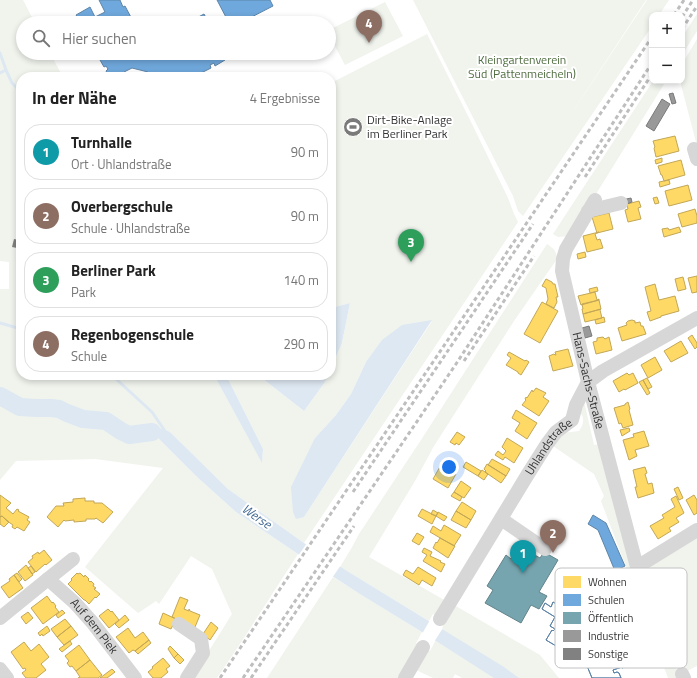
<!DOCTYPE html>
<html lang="de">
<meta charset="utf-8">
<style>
body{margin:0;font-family:"Titillium Web",sans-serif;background:#f2f2f2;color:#222}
.controls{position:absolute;right:12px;top:12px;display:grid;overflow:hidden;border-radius:8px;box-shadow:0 2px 6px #0003}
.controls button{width:36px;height:36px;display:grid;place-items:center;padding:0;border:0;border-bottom:1px solid #e0e0e0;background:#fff;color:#222;font:20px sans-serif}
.you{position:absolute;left:449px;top:467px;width:14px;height:14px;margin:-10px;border:3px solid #fff;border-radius:50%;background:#1a73e8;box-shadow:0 0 0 6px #1a73e833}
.badge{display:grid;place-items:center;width:26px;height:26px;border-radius:50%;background:#1a73e8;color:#fff;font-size:13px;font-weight:700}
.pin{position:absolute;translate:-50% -33px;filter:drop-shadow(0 1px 2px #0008)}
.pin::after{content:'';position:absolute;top:21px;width:14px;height:12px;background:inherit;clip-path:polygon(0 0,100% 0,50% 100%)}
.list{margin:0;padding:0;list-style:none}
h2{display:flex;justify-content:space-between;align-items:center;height:52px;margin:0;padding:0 16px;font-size:17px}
h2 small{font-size:13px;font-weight:400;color:#767676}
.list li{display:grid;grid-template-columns:26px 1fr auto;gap:12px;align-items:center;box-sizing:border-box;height:56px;margin:0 8px 8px;padding:0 8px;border:1px solid #e0e0e0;border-radius:16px}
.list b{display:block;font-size:15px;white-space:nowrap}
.list p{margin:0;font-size:13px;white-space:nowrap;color:#767676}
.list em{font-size:13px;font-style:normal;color:#767676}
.icon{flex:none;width:22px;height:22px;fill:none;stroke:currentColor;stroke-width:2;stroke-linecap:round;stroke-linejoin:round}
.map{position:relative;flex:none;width:697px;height:678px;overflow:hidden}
.search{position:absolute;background:#fff;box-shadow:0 2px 6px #0003;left:16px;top:16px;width:320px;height:44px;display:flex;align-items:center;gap:10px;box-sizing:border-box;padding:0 14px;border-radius:22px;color:#767676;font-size:15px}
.panel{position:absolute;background:#fff;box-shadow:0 2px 6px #0003;left:16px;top:72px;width:320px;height:308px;border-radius:16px}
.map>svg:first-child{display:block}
</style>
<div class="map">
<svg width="697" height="678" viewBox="0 0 697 678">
<rect width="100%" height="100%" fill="#fff"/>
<path fill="#f0f4ed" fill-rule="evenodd" d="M0,0H23L35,23H23V53H50L63,77H21V375H214L262,462L263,449L228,379L229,375H258L304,411L325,382L328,375H331V368L342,343L350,303L331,308V83L427,34L472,124L508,198L514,214L518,222L304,543L228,489L170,432L130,434L152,435L157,437L196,476L236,512L298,554L242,641L217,678H192L232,614L212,569L191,556L159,604L156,601L138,613L85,567L163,468L95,459L16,461L0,480V289H9V262L0,261ZM432,321L304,517L315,438L336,415L351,394L366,362Z
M413,0H646L562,128L647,0H669L659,15H652V26L523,216L518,211L513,196Z
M385,2L403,36L345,65L329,35V30Z
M697,14V31L682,55V37Z
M697,39V146L680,81H682V64Z
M653,81H666L570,236L558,237L553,234Z
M547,244C553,248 557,251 557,259L514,321L434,446L415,481L369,557L446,601L436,616L433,614L429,621L340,567L351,549L359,534L421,440Z
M584,401L594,445L600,444L632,565L680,678H668L601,501L604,496L594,474L553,446L563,433L579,431C584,424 585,417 579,411Z
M697,537V666L685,672L643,569Z
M333,577L422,632L416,643L419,645L400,678H267Z
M454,605L540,655L559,678H462L455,674L453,678H433L414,669L426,649L430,651Z"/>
<path fill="#dee8f2" d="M350,303L342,343L331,368V308Z
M432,320L304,517L296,519L293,512L291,487L315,438L336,415L351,394L366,362L382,340L402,325Z
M214,375H229L228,379L263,449L262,463Z
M258,375H328L325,382L304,411Z
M156,427L170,432L228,489L304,543L347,571L504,667L519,678H494L422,632L360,594L298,554L236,512L196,476L157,437L152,435H129L147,428Z"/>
<path fill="#fff" d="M307,543L341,565L332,578L298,556Z
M430,620L443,628L434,642L422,634Z"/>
<path fill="#ffd966" stroke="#c2a757" d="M675,136L679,151L656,157L654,148L655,147L653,141Z
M662,158V162L656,164L655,160Z
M681,160L685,175L664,181L662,175H661L658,166Z
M669,180L670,184L660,187L659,182Z
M688,185L692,200L669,206L665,191Z
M657,197L659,203L655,204L653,198Z
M639,201L641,207L638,208L641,219L628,222L625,210L628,209L627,205H623Z
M695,209L697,216V223L682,227L678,214Z
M609,213L613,229L597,233L592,217Z
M679,227L681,232L664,237L662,229L668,228L669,230Z
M599,232L595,234L597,240L600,239L603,248L587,252L583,236Z
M585,252L586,257L578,259L577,254Z
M697,276V292L692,293L688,278Z
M683,277L686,289L678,291L675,279Z
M546,279L552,282L553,284H555L558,297H556L557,302L554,308L546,304L548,299L546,288L542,286Z
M655,284L659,300L675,296L679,311L661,316V317L650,321L647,312L651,311L645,287Z
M597,287L598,291L590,293L589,289Z
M595,292L597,300L599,299V300L581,305L578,296Z
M599,300L601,309L583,314L582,309H583L582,304Z
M542,302L558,311L540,343L524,334Z
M601,309L600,310L602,318L585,322L583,314Z
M604,317L605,322L596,324L595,320Z
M632,320L635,321V323L640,322L641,326H643L646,334L622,341L618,328L627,325L626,323L628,321Z
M692,335L697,343V347L695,349L688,338Z
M603,337L605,339L609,337L612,350L596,354L593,342L597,341V338Z
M681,341L688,353L671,362L664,351Z
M568,349L573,366L553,371L549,356L554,354L555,355H556L555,352Z
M509,352L525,361L526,360L529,362L521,375L518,373V372L506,365L511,358L507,355Z
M655,357L662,370L648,378L641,365Z
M627,373L629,375L633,373L638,383L625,390L624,389L619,392L613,381Z
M647,378L652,387L648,389L643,380Z
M643,380L650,393L647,395L639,382Z
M536,388L546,393L543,397L549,401L539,416L522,405L526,400L525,399L526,397L527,398L532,390L533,392Z
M628,402L630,409L629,410L633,425L623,428L621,423L619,424L614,408L625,405V404Z
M516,410L537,423L527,439L515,431L520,423L512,418Z
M629,428L630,431L622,436L620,430Z
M644,431L649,446L635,450L637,456L629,460L623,440L634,437L633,434Z
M457,432L465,437L459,445L456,443L455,445L450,442Z
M507,438L523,448L514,463L505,457L503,460L495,455L498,451L503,455L506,451L502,447Z
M492,459L510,469L506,476L488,465Z
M466,462L481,471L478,476L463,467Z
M487,464L506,476L501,483L485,472L486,471L484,469Z
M441,465L456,474L448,488L433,479Z
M645,467L647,473L645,474L648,484L652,483L654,493L638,498L635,487H637L633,470Z
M482,470L488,474L484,480L478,476Z
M461,481L471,488L464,498L454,492Z
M678,487L683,498L679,500L674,489Z
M454,492L462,497L460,501L451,496Z
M0,495L11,503L6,508L13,514L17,509L19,510L18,511L29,517L27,520L30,522L24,531L17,527L15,529L12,527L13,525L7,521L2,516L0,517Z
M694,495L697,500V513L694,515L686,500Z
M676,496L684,513L676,518L679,522L669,528L671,531L658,539L650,526L664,518L662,515L675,507L671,499Z
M85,498V501H94V503H102L113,512L103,523L96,518L95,519H86V521L74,522V520L65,521L64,520L58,527L47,517L56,506H64L63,503L73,502V499Z
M462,502L476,511L471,520L456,511Z
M422,509L436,516L432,524L418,516Z
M433,510L438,513L436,516L431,514Z
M456,511L471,520L466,528L451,520Z
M438,512L447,517L444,521L436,516Z
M2,516L9,522L4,527L0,524V517Z
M444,525L461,535L454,546L430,532L433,526L441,531Z
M417,533L424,537L419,545L412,541Z
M440,538L455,546L448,558L433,548L436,542L437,543Z
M424,548L432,552L430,556L441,561L440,562L445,564L441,572L423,561L427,555L422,552Z
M44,550L52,560L46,565L45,564L36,572L28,562L33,558L32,556L38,552L39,554Z
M26,565L33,575L25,581L18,572Z
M31,566L35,572L32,574L28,568Z
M418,567L436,578L432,586L422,580L419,585L403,575L406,570L413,574Z
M17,573L22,579L19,582L14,575Z
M77,573L78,574L80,573L84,577L85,575L89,579L88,580L90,582L91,581L94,584L93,586L96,588L94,589L100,594L96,598L95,597L89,604L85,600H84L68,584L72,580L71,579Z
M14,575L23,588L9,598L1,587L10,581L9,579Z
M47,596L52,603L53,602L56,606L55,607L59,612L43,624L31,608Z
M180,597L188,600L184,609L189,611V609L190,611L200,615L195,627L172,617Z
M108,609L111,612L112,611L119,620L109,628L99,616Z
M62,610L65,613L58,618L56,615Z
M28,612L33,618L26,624L21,617Z
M163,613L176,619L171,629L159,624Z
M125,615L129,620L119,628L115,624Z
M65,619L71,626L57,637L51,629Z
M211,622L218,628L210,640L203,634Z
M47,626L50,631L43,636L42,634L40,636L38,633Z
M71,626L78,635L64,645L57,637Z
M128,628L135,638L143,632L149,640L135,651L133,650L129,653L116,637Z
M149,640L151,643L138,654L135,651Z
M70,641L72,644L62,652L59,649Z
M24,642L31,651L39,644L49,657L41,664L46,670L36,678H26L22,673L26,670L25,668L23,669L11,652Z
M79,645L90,660L76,671L72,666L70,667L67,663L69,661L65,656Z
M170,646L178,654L174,658L168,649Z
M178,654L184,660L180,664L174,658Z
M163,658L170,666L166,669L168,672L161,678H153L148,672L153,668L152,667Z
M90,660L102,675L98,678H78L80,677L76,671Z
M112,669L115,672L107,678H100Z"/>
<path fill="#6fa8dc" stroke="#5d85a9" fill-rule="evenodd" d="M99,0H120L123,7L125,6L134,23H81L76,15L90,7L95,17L105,12Z
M217,0H270L273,6L240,23H229Z
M204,14L209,23H191L192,22L191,21Z
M96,53H221L225,60L215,66L214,63L210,65L211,68L193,77H151L148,72L132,68L124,72L126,77H109L106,71L108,69L106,66L104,67Z
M593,515L606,523L625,566L615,571L598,530L588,524Z
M617,598L643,660L622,668V667L613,670L614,673L617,672L619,673L621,678H592L585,661L583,662L546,640L552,630L553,631L555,629L550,626L555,617L542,609L545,603L551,607L553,602L565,609L587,600L591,609ZM579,609L585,624L577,627L572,624V625L562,620L565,616L556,611L557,610L565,615Z
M617,598L643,660L622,668V667L613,670L614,673L617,672L619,673L621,678H592L585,661L583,662L546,640L552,630L553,631L555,629L550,626L555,617L542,609L545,603L551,607L553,602L565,609L587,600L591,609Z"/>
<path fill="#76a5af" stroke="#62838a" d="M519,546L540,558L544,552L558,560L539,592L547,596L539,609L531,605L521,623L485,603L493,590L487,586L506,555L511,559Z"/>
<path fill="#999" stroke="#7a7a7a" d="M673,93L676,103L672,104L669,94Z
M662,99L670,104L654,131L646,126Z
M631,198L632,202L624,205L622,200Z
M589,326L592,336L585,338L582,328Z"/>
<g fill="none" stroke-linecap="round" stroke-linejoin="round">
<path stroke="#dee8f2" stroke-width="3" d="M0,53L6,70L12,83L21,92
M0,73L6,70
M0,323L21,329
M110,375L115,378L152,412L167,434"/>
<path stroke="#dee8f2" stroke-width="18" d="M0,396L20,407L36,408H51L59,409L67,413L83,419L106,421L121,431L129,435L152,432"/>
</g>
<path fill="#818181" d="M14,239L19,240L17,248L12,247Z"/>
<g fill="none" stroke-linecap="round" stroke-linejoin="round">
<g stroke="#d7d7d7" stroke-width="14">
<path d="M694,149L697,159"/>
<path id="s1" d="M595,200L566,249L563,259L562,271L588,382L637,567L697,530"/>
<path d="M588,211L621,203"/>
<path d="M501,519L545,549"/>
<path d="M48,579L73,559"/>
<path id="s2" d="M0,618L48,579L75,603L92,622L135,678"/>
<path id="s3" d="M440,619L528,474L547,444L556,432L572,420L576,405L588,382L603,371L697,318"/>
<path d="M179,624L201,639L203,653L187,678"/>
<path d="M0,669L7,678"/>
<path d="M682,674L684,678"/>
<path d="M405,678L423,647"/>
</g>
<path stroke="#bebebe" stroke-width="3" stroke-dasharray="4 3" stroke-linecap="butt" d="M674,15L684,0
M682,17L693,0
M682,29L697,6
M585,177L652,74
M464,361L534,256
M353,492L533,224
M220,678L652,37
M243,678L456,364L652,63
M251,678L354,526"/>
</g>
<defs>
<g id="stadium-disc" transform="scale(1)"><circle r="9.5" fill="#7a7a7a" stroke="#fff"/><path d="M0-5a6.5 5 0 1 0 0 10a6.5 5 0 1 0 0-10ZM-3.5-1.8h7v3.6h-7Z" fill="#fff"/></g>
</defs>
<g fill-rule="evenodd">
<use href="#stadium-disc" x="353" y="127"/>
</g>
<g text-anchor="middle" stroke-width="4" stroke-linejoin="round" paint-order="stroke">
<g font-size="12" fill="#506e41" stroke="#fff">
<text x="522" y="64">Kleingartenverein<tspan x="522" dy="14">Süd (Pattenmeicheln)</tspan></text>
</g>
<g font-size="12" fill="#333" stroke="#fff" text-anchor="start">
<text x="367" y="124">Dirt-Bike-Anlage<tspan x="367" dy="14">im Berliner Park</tspan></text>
</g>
<g font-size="12" fill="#333" stroke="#fff">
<text dy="4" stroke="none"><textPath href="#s1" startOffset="192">Hans-Sachs-Straße</textPath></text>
<text dy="4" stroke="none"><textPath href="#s3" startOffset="204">Uhlandstraße</textPath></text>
<text dy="4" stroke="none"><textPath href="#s2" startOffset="128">Auf dem Piek</textPath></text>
</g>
<g font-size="13" font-style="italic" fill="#426993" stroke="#fff">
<text transform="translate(257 516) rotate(35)" y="5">Werse</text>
</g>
</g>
<rect x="555" y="568" width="132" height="100" rx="6" fill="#fff" stroke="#c2c2c2" stroke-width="1"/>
<rect x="563" y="576" width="18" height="12" fill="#ffd966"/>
<rect x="563" y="594" width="18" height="12" fill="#6fa8dc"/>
<rect x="563" y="612" width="18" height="12" fill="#76a5af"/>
<rect x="563" y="630" width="18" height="12" fill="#999"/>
<rect x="563" y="648" width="18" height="12" fill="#818181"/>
<g font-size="11" fill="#333">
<text x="588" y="586">Wohnen</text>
<text x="588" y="604">Schulen</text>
<text x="588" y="622">Öffentlich</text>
<text x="588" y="640">Industrie</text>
<text x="588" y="658">Sonstige</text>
</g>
</svg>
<div class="controls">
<button>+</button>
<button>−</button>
</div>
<div class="you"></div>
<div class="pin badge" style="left:523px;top:573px;background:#0f9aa8">1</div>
<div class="pin badge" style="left:553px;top:553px;background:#8d6e63">2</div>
<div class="pin badge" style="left:411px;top:262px;background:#2e9e5b">3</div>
<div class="pin badge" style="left:369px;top:43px;background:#8d6e63">4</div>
<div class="search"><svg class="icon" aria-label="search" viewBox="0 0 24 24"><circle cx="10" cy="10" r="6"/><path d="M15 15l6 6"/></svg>Hier suchen</div>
<section class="panel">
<h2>In der Nähe<small>4 Ergebnisse</small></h2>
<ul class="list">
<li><span class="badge" style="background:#0f9aa8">1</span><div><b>Turnhalle</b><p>Ort · Uhlandstraße</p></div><em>90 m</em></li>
<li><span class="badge" style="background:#8d6e63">2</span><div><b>Overbergschule</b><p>Schule · Uhlandstraße</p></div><em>90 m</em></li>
<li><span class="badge" style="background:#2e9e5b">3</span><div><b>Berliner Park</b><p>Park</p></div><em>140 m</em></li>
<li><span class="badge" style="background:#8d6e63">4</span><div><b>Regenbogenschule</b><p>Schule</p></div><em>290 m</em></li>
</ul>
</section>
</div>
